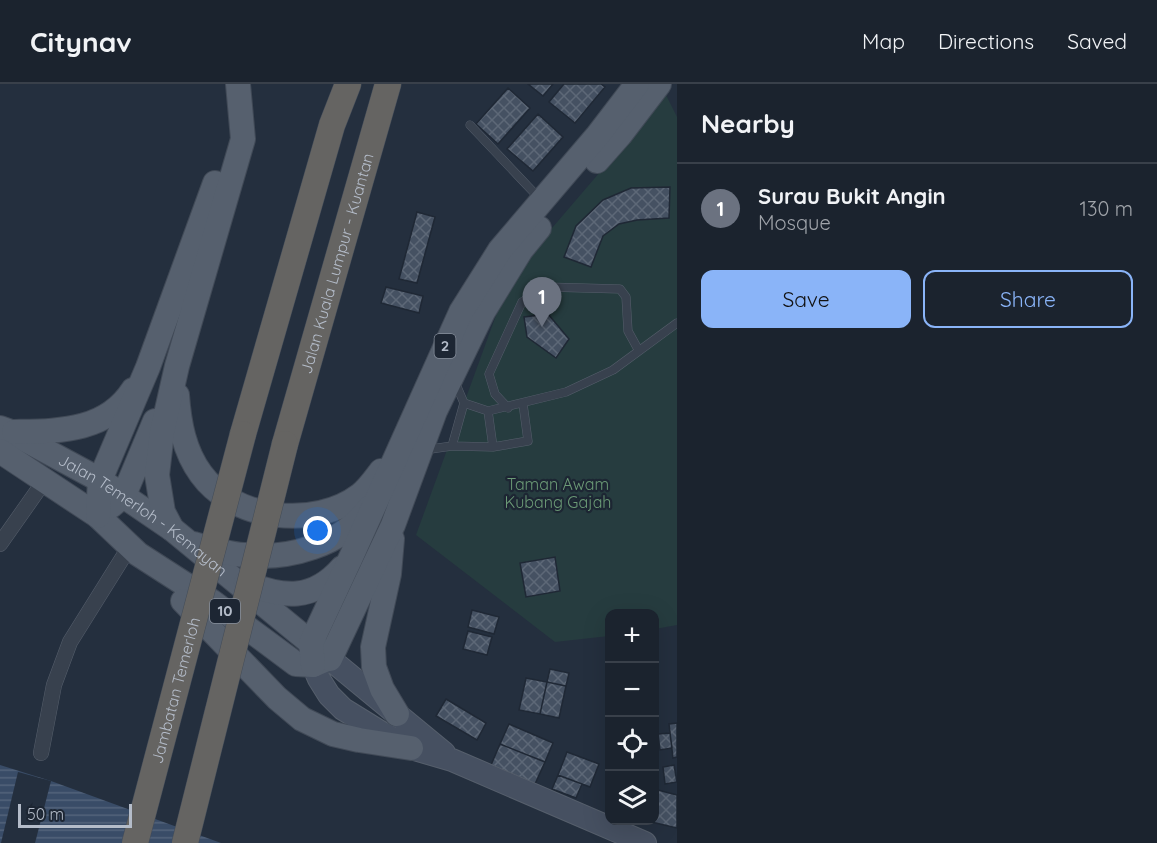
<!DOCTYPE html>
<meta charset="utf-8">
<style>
body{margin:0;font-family:Quicksand,sans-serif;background:#242b36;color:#f1f3f6}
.controls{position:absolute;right:18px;bottom:18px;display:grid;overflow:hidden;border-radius:12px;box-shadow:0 6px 24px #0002}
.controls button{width:54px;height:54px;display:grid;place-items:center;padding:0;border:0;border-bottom:2px solid #39404a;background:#1b232e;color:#f1f3f6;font:30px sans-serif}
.scale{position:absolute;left:18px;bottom:15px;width:114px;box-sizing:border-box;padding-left:6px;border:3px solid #b4bcc9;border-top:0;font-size:16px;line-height:21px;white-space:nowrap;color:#b4bcc9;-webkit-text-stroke:4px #1d2633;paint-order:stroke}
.you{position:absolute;left:318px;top:447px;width:21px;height:21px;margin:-15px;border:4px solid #fff;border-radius:50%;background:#1a73e8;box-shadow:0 0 0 9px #1a73e833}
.badge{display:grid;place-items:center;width:39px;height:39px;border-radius:50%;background:#8ab4f8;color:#fff;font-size:20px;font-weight:700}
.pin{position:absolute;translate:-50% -50px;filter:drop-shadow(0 2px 3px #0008)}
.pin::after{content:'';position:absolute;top:32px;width:21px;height:18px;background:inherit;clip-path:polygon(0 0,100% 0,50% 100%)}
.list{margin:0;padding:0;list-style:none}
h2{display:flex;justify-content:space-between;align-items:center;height:78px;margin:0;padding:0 24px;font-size:26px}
h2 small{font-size:20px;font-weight:400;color:#a0a4aa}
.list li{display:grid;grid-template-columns:39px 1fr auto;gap:18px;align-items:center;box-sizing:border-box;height:90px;padding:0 24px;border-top:2px solid #39404a}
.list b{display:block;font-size:22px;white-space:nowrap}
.list p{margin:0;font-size:20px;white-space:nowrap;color:#a0a4aa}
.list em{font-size:20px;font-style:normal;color:#a0a4aa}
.actions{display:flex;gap:12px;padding:18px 24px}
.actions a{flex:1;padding:14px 0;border:2px solid #8ab4f8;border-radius:12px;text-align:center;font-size:21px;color:#8ab4f8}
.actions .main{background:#8ab4f8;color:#111}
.icon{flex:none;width:33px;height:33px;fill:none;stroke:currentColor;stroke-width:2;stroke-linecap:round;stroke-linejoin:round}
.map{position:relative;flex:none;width:677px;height:759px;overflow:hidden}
header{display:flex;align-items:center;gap:36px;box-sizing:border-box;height:84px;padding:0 30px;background:#1b232e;border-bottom:2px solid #39404a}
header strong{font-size:28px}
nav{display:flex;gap:33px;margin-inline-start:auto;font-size:21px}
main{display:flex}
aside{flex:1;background:#1b232e}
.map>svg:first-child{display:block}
</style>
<header>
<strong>Citynav</strong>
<nav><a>Map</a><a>Directions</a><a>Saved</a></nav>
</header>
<main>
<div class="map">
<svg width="677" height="759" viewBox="0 0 677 759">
<defs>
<pattern id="water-rules" width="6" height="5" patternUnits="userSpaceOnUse" patternTransform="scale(1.5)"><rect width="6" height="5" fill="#394c67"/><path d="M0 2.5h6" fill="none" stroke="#53647b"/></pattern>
<pattern id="building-cross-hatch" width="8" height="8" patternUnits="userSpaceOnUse" patternTransform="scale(1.5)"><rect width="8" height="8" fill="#455162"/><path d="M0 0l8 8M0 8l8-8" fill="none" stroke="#5d6877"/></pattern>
</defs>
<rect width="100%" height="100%" fill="#242f3e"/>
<path fill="#263c3f" d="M666,11L677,33V541L655,545L654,530H610L609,552L555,558L416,451L510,193Z"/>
<path fill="url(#water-rules)" d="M0,681L51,697L221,759H0Z"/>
<path fill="#242f3e" d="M18,688L51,697L35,759H1Z"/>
<path fill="url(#building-cross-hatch)" stroke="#1f2835" stroke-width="1.5" d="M528,0H553L543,12Z
M564,0H601L605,3L575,39L549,18Z
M508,4L530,24L498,60L476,40Z
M538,30L563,53L533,87L507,65Z
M670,103L669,134L637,136L619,140L603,152L591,183L564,173L576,142L603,116L631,104Z
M417,128L435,133L417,199L399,195Z
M386,203L423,212L419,229L381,219Z
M548,230L569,255L556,274L527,253L524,233Z
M555,473L560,507L526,513L520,479Z
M472,526L499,533L494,550L468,543Z
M468,547L492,553L487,571L463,565Z
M550,585L569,589L566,602L547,598Z
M526,594L547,598L540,630L519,626Z
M547,598L566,602L559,634L540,630Z
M446,615L486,639L477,656L436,632Z
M677,639V673L673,674L669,640Z
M509,640L553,659L545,678L500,660Z
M670,649L672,664L660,666L658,650Z
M500,660L545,678L535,700L491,681Z
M567,668L599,680L590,703L558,691Z
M674,681L677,698L665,700L663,683Z
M558,691L582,700L576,714L552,705Z
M654,705L677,711V744L643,736H654Z"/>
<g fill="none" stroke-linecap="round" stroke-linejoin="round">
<g stroke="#565f6c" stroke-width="9">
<path id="service" d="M470,41L539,114
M464,319L488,327L566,308L613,286L677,239
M508,324L495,310L489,290L522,218L546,203L620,205L626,213L628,247L639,267
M488,327L493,363
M452,362L464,319L455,298
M424,366L452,362L493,363L528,357L523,320"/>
</g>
<g stroke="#565f6c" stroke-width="16">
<path id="minor" d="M0,460L45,396
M41,669L54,601L70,558L130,462"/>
</g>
<g stroke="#565f6c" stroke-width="24">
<path id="secondary" d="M330,575L444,669
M313,581L319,595L329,611L343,625L382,649L411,664L452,676L645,759"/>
</g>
<g stroke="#414a57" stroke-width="26">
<g id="primary">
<path d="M597,77L620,51L659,0"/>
<path d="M177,311C179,339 184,367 201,390C235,437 315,445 360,411C368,405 375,395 381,387"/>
<path id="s1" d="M0,344L11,348L100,396L172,445L322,568"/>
<path d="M14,348C58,347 106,348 133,306"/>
<path d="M0,367L98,432L138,470L211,517L296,580L313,581L327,575"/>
<path d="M111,422L124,411L155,337"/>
<path d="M98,432L100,396L148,283L215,99"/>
<path d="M172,445L163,428L157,391L162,348L177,282L243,55L238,0"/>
<path d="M392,455L389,490L373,563L374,583L382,605L397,630"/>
<path d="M194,460C211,465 227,470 244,471C288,476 342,461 369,424"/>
<path d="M246,499C283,514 313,517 342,484"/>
<path d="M183,517L277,614L302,635L333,650L359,656L411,664"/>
<path d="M330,575L393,441L435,327L483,228L521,166L539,144"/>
<path d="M313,581L311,559L352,471L461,228L500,166L598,51L637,0"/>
</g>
</g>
<g stroke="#434c59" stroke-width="27">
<g id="trunk">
<path d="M243,350L332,41L348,0"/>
<path id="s2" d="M285,360L388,0"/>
</g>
</g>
<use href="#service" stroke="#38414e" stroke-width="8"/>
<use href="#minor" stroke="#38414e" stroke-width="15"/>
<use href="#secondary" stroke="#465061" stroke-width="22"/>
<use href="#primary" stroke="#56606e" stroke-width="24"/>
<use href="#trunk" stroke="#656462" stroke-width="26"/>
<g stroke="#434c59" stroke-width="27" stroke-linecap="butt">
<g id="trunk-bridge">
<path id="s3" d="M135,759L243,350"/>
<path d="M185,759L285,360"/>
</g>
</g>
<use href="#trunk-bridge" stroke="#656462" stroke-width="26"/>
</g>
<g text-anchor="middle" stroke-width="4.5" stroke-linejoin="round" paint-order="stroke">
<g fill="#1d2633" stroke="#878f9c" stroke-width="1.5">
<rect x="434.5" y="250" width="21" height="24" rx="4.5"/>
<rect x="210" y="515" width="30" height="24" rx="4.5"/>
</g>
<g font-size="15" font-weight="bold" fill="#b4bcc9">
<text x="445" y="267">2</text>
<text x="225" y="532">10</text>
</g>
<g font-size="16" fill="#b4bcc9" stroke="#1d2633">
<text dy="6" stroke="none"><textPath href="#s2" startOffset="188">Jalan Kuala Lumpur - Kuantan</textPath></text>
<text dy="6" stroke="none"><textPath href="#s1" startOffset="168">Jalan Temerloh - Kemayan</textPath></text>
<text dy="6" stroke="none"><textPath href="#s3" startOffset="158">Jambatan Temerloh</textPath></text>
</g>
<g font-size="16" fill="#6b9a76" stroke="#1d2633">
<text x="558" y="406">Taman Awam<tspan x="558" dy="18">Kubang Gajah</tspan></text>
</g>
</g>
</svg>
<div class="controls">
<button>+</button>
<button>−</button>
<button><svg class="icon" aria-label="locate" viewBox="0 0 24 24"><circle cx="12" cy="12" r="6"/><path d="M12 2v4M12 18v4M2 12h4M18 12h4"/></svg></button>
<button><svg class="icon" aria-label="layers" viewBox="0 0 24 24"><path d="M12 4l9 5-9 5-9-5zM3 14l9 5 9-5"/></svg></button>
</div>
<div class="scale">50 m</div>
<div class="you"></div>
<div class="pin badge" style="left:542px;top:243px;background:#6b7280">1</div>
</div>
<aside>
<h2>Nearby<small></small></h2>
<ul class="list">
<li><span class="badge" style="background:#6b7280">1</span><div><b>Surau Bukit Angin</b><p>Mosque</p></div><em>130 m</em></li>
</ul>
<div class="actions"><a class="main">Save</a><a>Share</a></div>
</aside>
</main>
